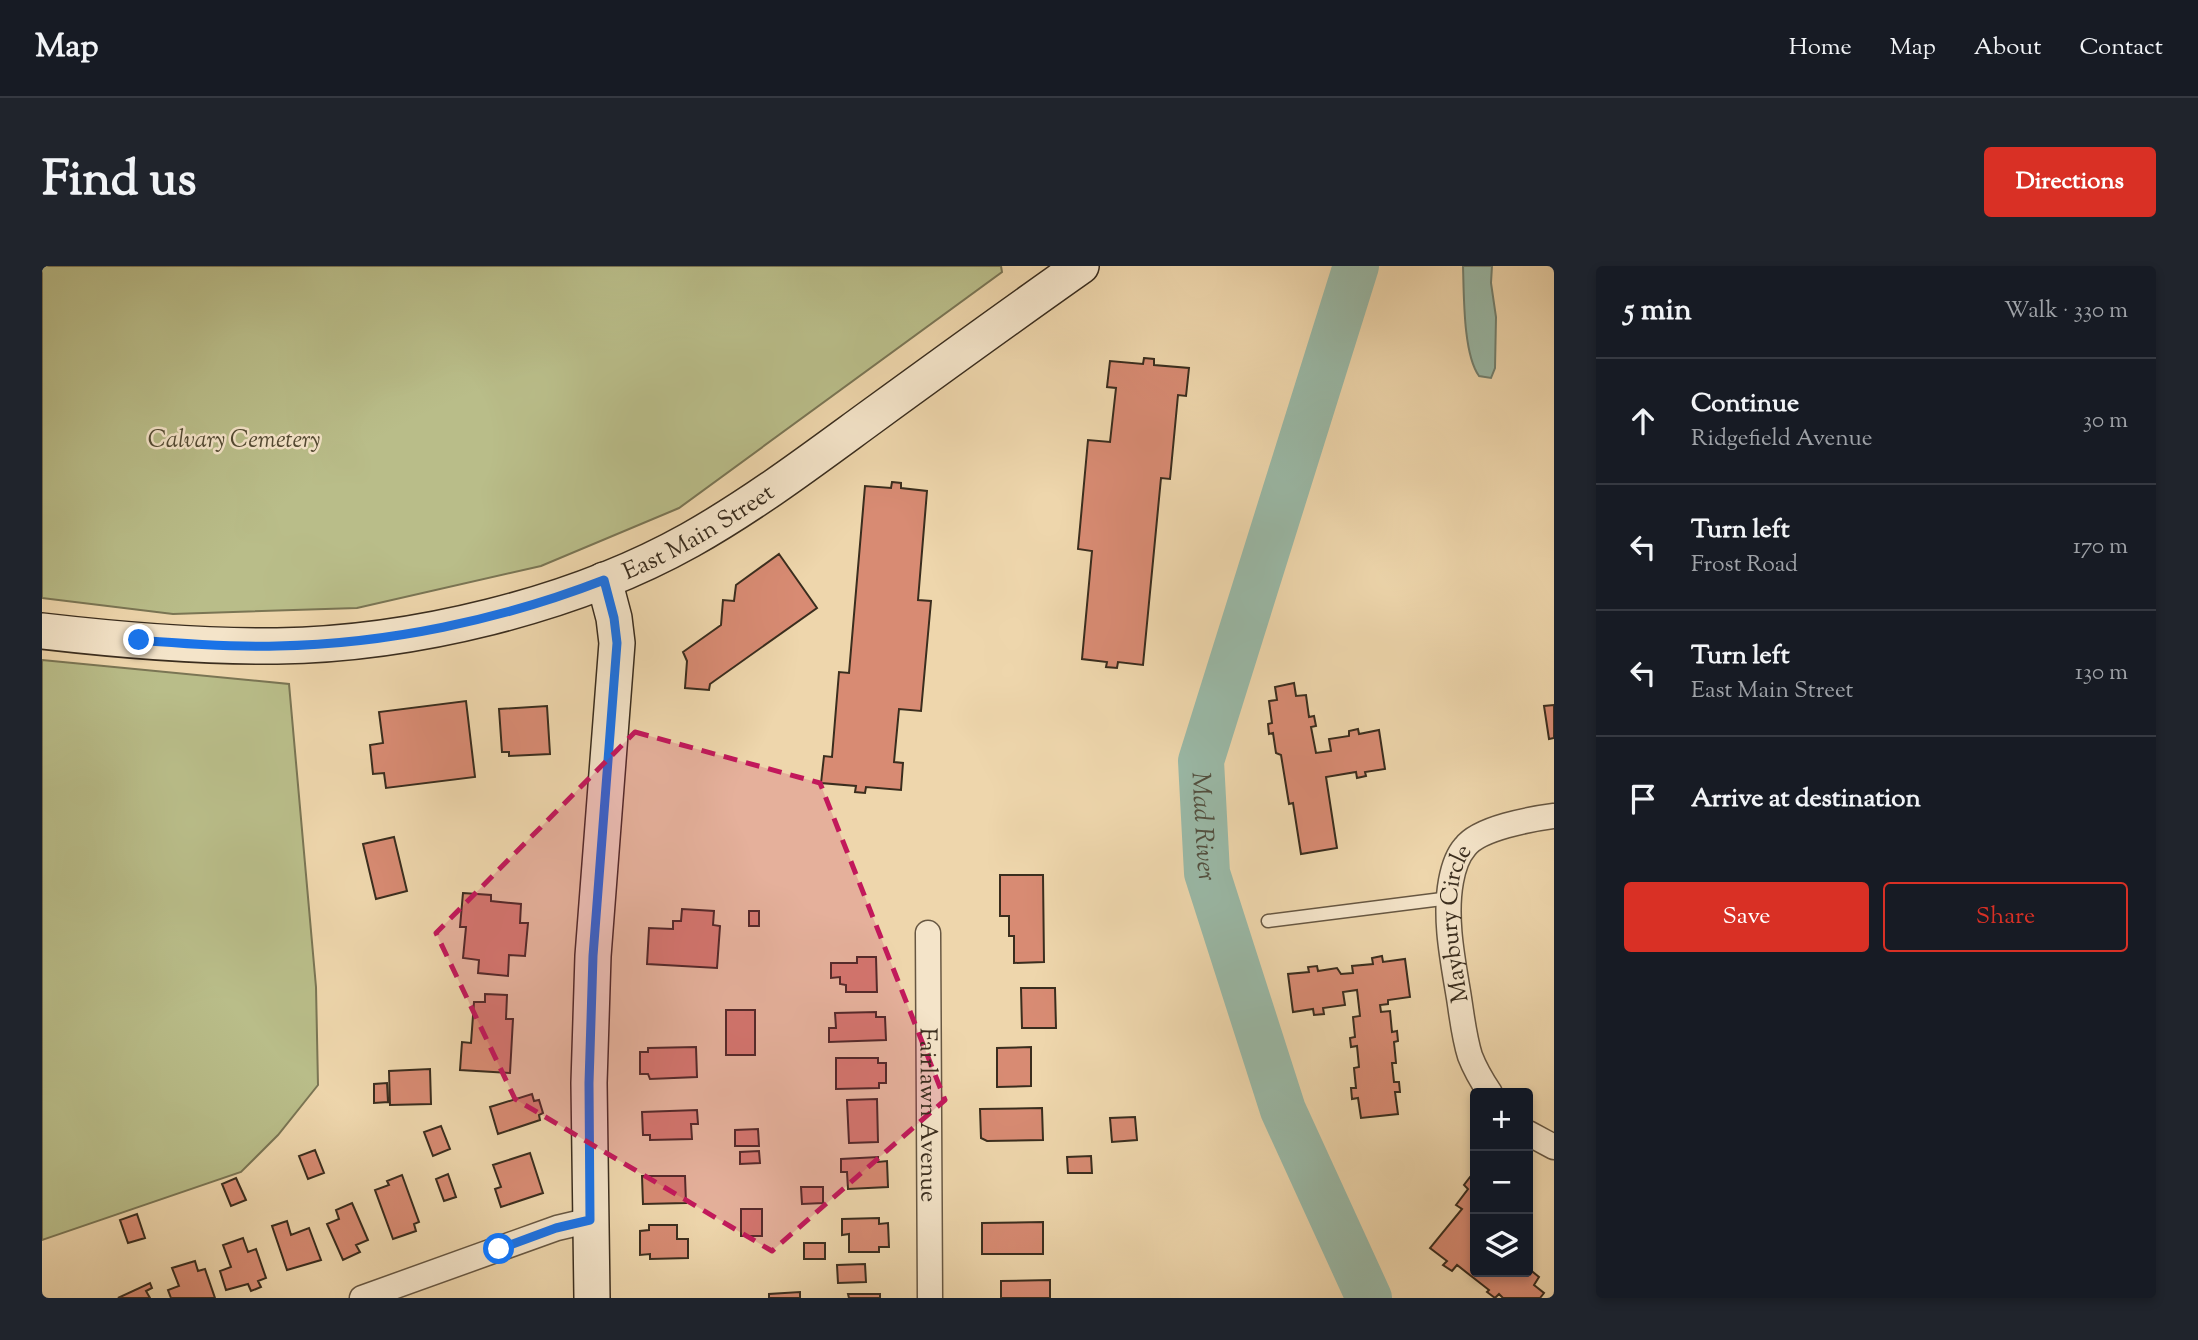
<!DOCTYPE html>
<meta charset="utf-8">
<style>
body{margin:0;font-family:"Sorts Mill Goudy",serif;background:#20242c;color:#f1f3f6}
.controls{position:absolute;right:21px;bottom:21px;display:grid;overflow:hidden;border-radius:7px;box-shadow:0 4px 10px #0003}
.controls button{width:63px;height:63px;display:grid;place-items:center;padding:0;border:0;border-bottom:2px solid #363941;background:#171b24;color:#f1f3f6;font:35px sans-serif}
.stop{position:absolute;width:21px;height:21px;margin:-16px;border:5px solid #1a73e8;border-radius:50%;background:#fff}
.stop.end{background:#1a73e8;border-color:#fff;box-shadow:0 2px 7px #0008}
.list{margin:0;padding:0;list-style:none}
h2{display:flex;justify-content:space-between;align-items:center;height:91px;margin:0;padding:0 28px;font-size:30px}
h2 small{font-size:23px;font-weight:400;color:#9ea1a6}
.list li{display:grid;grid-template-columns:46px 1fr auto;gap:21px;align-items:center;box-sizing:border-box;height:126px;padding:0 28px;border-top:2px solid #363941}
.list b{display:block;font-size:26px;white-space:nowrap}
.list p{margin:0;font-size:23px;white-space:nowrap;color:#9ea1a6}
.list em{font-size:23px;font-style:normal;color:#9ea1a6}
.actions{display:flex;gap:14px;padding:21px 28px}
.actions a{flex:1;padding:16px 0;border:2px solid #d93025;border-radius:7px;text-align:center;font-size:24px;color:#d93025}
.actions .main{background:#d93025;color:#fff}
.icon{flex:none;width:38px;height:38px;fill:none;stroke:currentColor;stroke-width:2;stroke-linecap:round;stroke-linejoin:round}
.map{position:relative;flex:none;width:1512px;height:1032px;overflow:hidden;border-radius:7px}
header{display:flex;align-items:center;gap:42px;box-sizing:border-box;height:98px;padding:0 35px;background:#171b24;border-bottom:2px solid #363941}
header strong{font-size:33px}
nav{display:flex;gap:38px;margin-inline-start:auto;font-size:24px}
.intro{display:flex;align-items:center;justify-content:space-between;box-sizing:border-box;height:168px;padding:0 42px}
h1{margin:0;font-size:49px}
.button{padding:18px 32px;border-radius:7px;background:#d93025;color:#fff;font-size:24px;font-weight:700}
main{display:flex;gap:42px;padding:0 42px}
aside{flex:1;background:#171b24;border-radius:7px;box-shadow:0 4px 10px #0003}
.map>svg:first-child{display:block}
</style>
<header>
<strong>Map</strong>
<nav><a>Home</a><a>Map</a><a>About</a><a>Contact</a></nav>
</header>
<div class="intro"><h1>Find us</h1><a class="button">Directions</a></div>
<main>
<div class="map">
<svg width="1512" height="1032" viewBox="0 0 1512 1032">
<rect width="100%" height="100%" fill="#eed6ac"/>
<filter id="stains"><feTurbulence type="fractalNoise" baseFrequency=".00286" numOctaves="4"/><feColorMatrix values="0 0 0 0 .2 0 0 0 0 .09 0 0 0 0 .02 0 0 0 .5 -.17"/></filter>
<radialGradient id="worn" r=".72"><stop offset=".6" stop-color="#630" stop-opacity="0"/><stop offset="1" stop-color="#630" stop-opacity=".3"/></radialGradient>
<path fill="#b9bd89" stroke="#7a7554" stroke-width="2" d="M0,0H959L960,6L637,242L499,300L315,342L131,348L0,332Z
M0,394L247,418L274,721L276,819L236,869L199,906L0,974Z"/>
<path fill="#9ab9a7" stroke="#748170" stroke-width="2" d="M1421,0H1450L1449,17L1454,51L1453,102L1449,112L1437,110C1421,88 1422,28 1421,0Z"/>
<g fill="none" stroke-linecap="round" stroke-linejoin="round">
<path stroke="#9ab9a7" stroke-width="46" id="s1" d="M1314,0L1159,495L1165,607L1241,844L1327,1032"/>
</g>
<path fill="#d88b73" stroke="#3a2d1e" stroke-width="2" d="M1102,92L1112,93V99L1147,102L1144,130L1136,129L1128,213L1119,212L1101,399L1076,396L1075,402L1064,401L1065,396L1040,393L1050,285L1036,283L1046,174L1068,176L1074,122L1065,121L1068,95L1101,98Z
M850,216L859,217V222L885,225L876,334L889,335L879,445L857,443L852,496L861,497L859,524L824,521L823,527L813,526L814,520L779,517L782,490L790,491L797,406L807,407L823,220L849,222Z
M737,288L775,342L668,418L667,424L643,422L645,395L641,386L679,359L681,334L692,335L694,319Z
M1252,417L1254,430L1264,429L1267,451L1272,450L1274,460L1269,461L1274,487L1289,485L1287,473L1307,470V465L1316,463L1317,468L1337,464L1343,503L1323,506L1324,510L1315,512L1314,506L1284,511L1295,582L1259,588L1251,537L1247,538L1239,489L1234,487L1231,467L1227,468L1226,458L1230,457L1227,435L1235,434L1233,421Z
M424,435L433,511L344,522L342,507L331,508L328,479L341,477L337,446Z
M1512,439V472L1507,473L1502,440Z
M505,440L508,488L467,490V486H460L457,443Z
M352,571L365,625L334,633L321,578Z
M958,609H1001L1002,696L972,697V670H967V650H958Z
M421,627L449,629V635L479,638L478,657H486L483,690L467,689L466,710L436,707L437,694L421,692L424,661H418Z
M640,643L672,645L671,659L678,660L675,702L605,698L607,662L631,663V655H639Z
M707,645H717V660H707Z
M1340,690L1341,696L1363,693L1368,731L1346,734V738L1338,739L1339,746L1348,745L1350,766L1355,765L1356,775L1352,776L1354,797H1350L1352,816H1357L1358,826H1353L1356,848L1319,852L1316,832L1310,833L1309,822H1314L1312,802L1317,801L1315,780L1309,781L1308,772L1313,771L1311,751L1318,750L1315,724L1301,726L1303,739L1281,742L1282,748L1272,749L1271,743L1251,746L1246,708L1267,706L1266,701L1275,700L1276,705L1295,702L1299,708L1311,707L1310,700L1331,698L1330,692Z
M815,691H834L835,726H804V719L798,718V711L789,712V697H815Z
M979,722H1013L1014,762H980Z
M443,728L465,729L464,753H471L468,807L418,804L420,776L429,777L432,736H443Z
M684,744H713V789H684Z
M834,746V751H843L844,774L787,776V762H794L793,747Z
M654,781L655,811L608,813L606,808H598V786H606V782Z
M989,781V820L955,821V782Z
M794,792H836V797H844V817H837V822L794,823Z
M388,803L389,838L348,839L347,805Z
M345,817L346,836L332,837V818Z
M490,828L492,835L497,834L501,847L497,849L498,854L456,868L448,841Z
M835,833L836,876L807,877L805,834Z
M1000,842L1001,874L945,875L939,872L938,843Z
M655,844L656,858H649L650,873L608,874V869H601L600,846Z
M1093,851L1095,874L1070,876L1068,852Z
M399,860L408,883L391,890L382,866Z
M716,863L717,880H693V864Z
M273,884L282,907L266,913L257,890Z
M717,885L718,897L698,898V886Z
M488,887L501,927L459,941L453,923L459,921L451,899Z
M1049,890L1050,907H1026L1025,891Z
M836,891V896L845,895L846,921L806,923L805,906H799V893Z
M406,908L414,931L402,935L394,913Z
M360,909L377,956L372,958L374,965L351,973L333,924L347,919L345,915Z
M600,910H643L644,937L601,938Z
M1428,911L1433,914V1006H1486V1002L1497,1011L1492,1019L1502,1027L1498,1032H1461L1457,1028L1453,1032L1445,1026L1447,1024L1415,999L1410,1005L1401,999L1405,995L1388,982L1420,943L1414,939L1426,923L1422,919Z
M194,912L204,934L189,940L180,918Z
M759,921H781V937L760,938Z
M310,937L326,974L314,979L318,986L301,994L285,958L297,953L294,944Z
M699,943H720V970H699Z
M95,948L103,972L86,977L78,954Z
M837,952V958L846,957L847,981H837V986H807V968L800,969V953Z
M245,955L249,969L267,962L279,994L245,1004L230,960Z
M1001,956V988H940V957Z
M607,959H635V973H646V992L608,993V988L598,989V965L607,964Z
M201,972L206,986L214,983L224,1012L216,1015L219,1021L209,1025L206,1018L184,1024L178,1005L189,1001L181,979Z
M762,977H783V993H762Z
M153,995L156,1005L163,1003L173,1032H129L126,1024L137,1020L130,1002Z
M823,998L824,1016L796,1017L795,999Z
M1008,1014V1032H959V1015Z
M108,1017L110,1022L104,1025L108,1032H76Z
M758,1026V1032H727V1028Z
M806,1028H838V1032H807Z"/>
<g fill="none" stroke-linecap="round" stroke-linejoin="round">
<g stroke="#675742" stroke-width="15">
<path id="lane" d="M1226,655L1408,632"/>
</g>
<g stroke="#675742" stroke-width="27">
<g id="street">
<path id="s2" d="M886,667L888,1032"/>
<path id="s3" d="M1448,827C1440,815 1433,803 1428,790C1422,771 1420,751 1417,732C1411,695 1402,653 1409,615C1411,604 1415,590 1423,581C1437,562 1489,553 1512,550"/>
<path d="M1486,867L1512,881"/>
<path d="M320,1032L515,962L549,954"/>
</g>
</g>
<g stroke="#3a2d1e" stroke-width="38">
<g id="secondary">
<path id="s4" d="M0,365C78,374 156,381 235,380C370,378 530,340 648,274C712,238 770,194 829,151C899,100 968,50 1039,0"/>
<path d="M550,1032L547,817L551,690L575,377L572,352L562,314"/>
</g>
</g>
<use href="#lane" stroke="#f4e4c9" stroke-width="12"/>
<use href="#street" stroke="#f4e4c9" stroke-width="24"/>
<use href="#secondary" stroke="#f4e4c9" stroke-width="35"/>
</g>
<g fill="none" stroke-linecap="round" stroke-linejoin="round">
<path stroke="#1a73e8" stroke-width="9" d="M97,374C143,378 189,381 235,380C345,378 459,354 562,314L572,352L575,377L551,690L547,817L548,954L514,962L457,983"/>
</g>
<path fill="#c2185b" fill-opacity="0.2" stroke="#c2185b" stroke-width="5" stroke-dasharray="14 9" stroke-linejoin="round" d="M593,466L778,517L903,834L730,985L473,833L394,667Z"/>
<g text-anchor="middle" stroke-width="5" stroke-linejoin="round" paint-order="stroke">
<g font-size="24" font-style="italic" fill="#534a33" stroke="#f4e4c9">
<text x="192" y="181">Calvary Cemetery</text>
</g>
<g font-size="24" fill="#3a2d1e" stroke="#f4e4c9">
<text dy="8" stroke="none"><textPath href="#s4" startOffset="677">East Main Street</textPath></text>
<text dy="8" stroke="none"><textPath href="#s3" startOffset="177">Maybury Circle</textPath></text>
<text dy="8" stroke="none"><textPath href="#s2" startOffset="182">Fairlawn Avenue</textPath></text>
</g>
<g font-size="26" font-style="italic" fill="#525040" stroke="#f4e4c9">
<text dy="9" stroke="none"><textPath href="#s1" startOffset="584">Mad River</textPath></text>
</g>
</g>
<rect width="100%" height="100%" filter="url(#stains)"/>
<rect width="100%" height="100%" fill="url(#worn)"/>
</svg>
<div class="controls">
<button>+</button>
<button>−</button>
<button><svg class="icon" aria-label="layers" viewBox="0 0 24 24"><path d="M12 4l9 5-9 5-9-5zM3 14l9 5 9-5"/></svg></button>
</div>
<div class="stop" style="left:457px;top:983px"></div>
<div class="stop end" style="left:97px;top:374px"></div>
</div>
<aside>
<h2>5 min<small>Walk · 330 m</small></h2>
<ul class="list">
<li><svg class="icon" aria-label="ahead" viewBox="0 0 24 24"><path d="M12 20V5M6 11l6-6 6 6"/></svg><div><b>Continue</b><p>Ridgefield Avenue</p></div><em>30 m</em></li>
<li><svg class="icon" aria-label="left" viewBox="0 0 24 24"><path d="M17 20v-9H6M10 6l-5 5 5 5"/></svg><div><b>Turn left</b><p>Frost Road</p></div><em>170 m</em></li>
<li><svg class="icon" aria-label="left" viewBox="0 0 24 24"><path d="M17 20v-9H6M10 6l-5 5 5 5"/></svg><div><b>Turn left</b><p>East Main Street</p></div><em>130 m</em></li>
<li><svg class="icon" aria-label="arrive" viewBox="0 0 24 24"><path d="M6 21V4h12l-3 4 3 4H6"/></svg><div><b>Arrive at destination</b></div></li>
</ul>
<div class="actions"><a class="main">Save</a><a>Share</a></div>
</aside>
</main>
